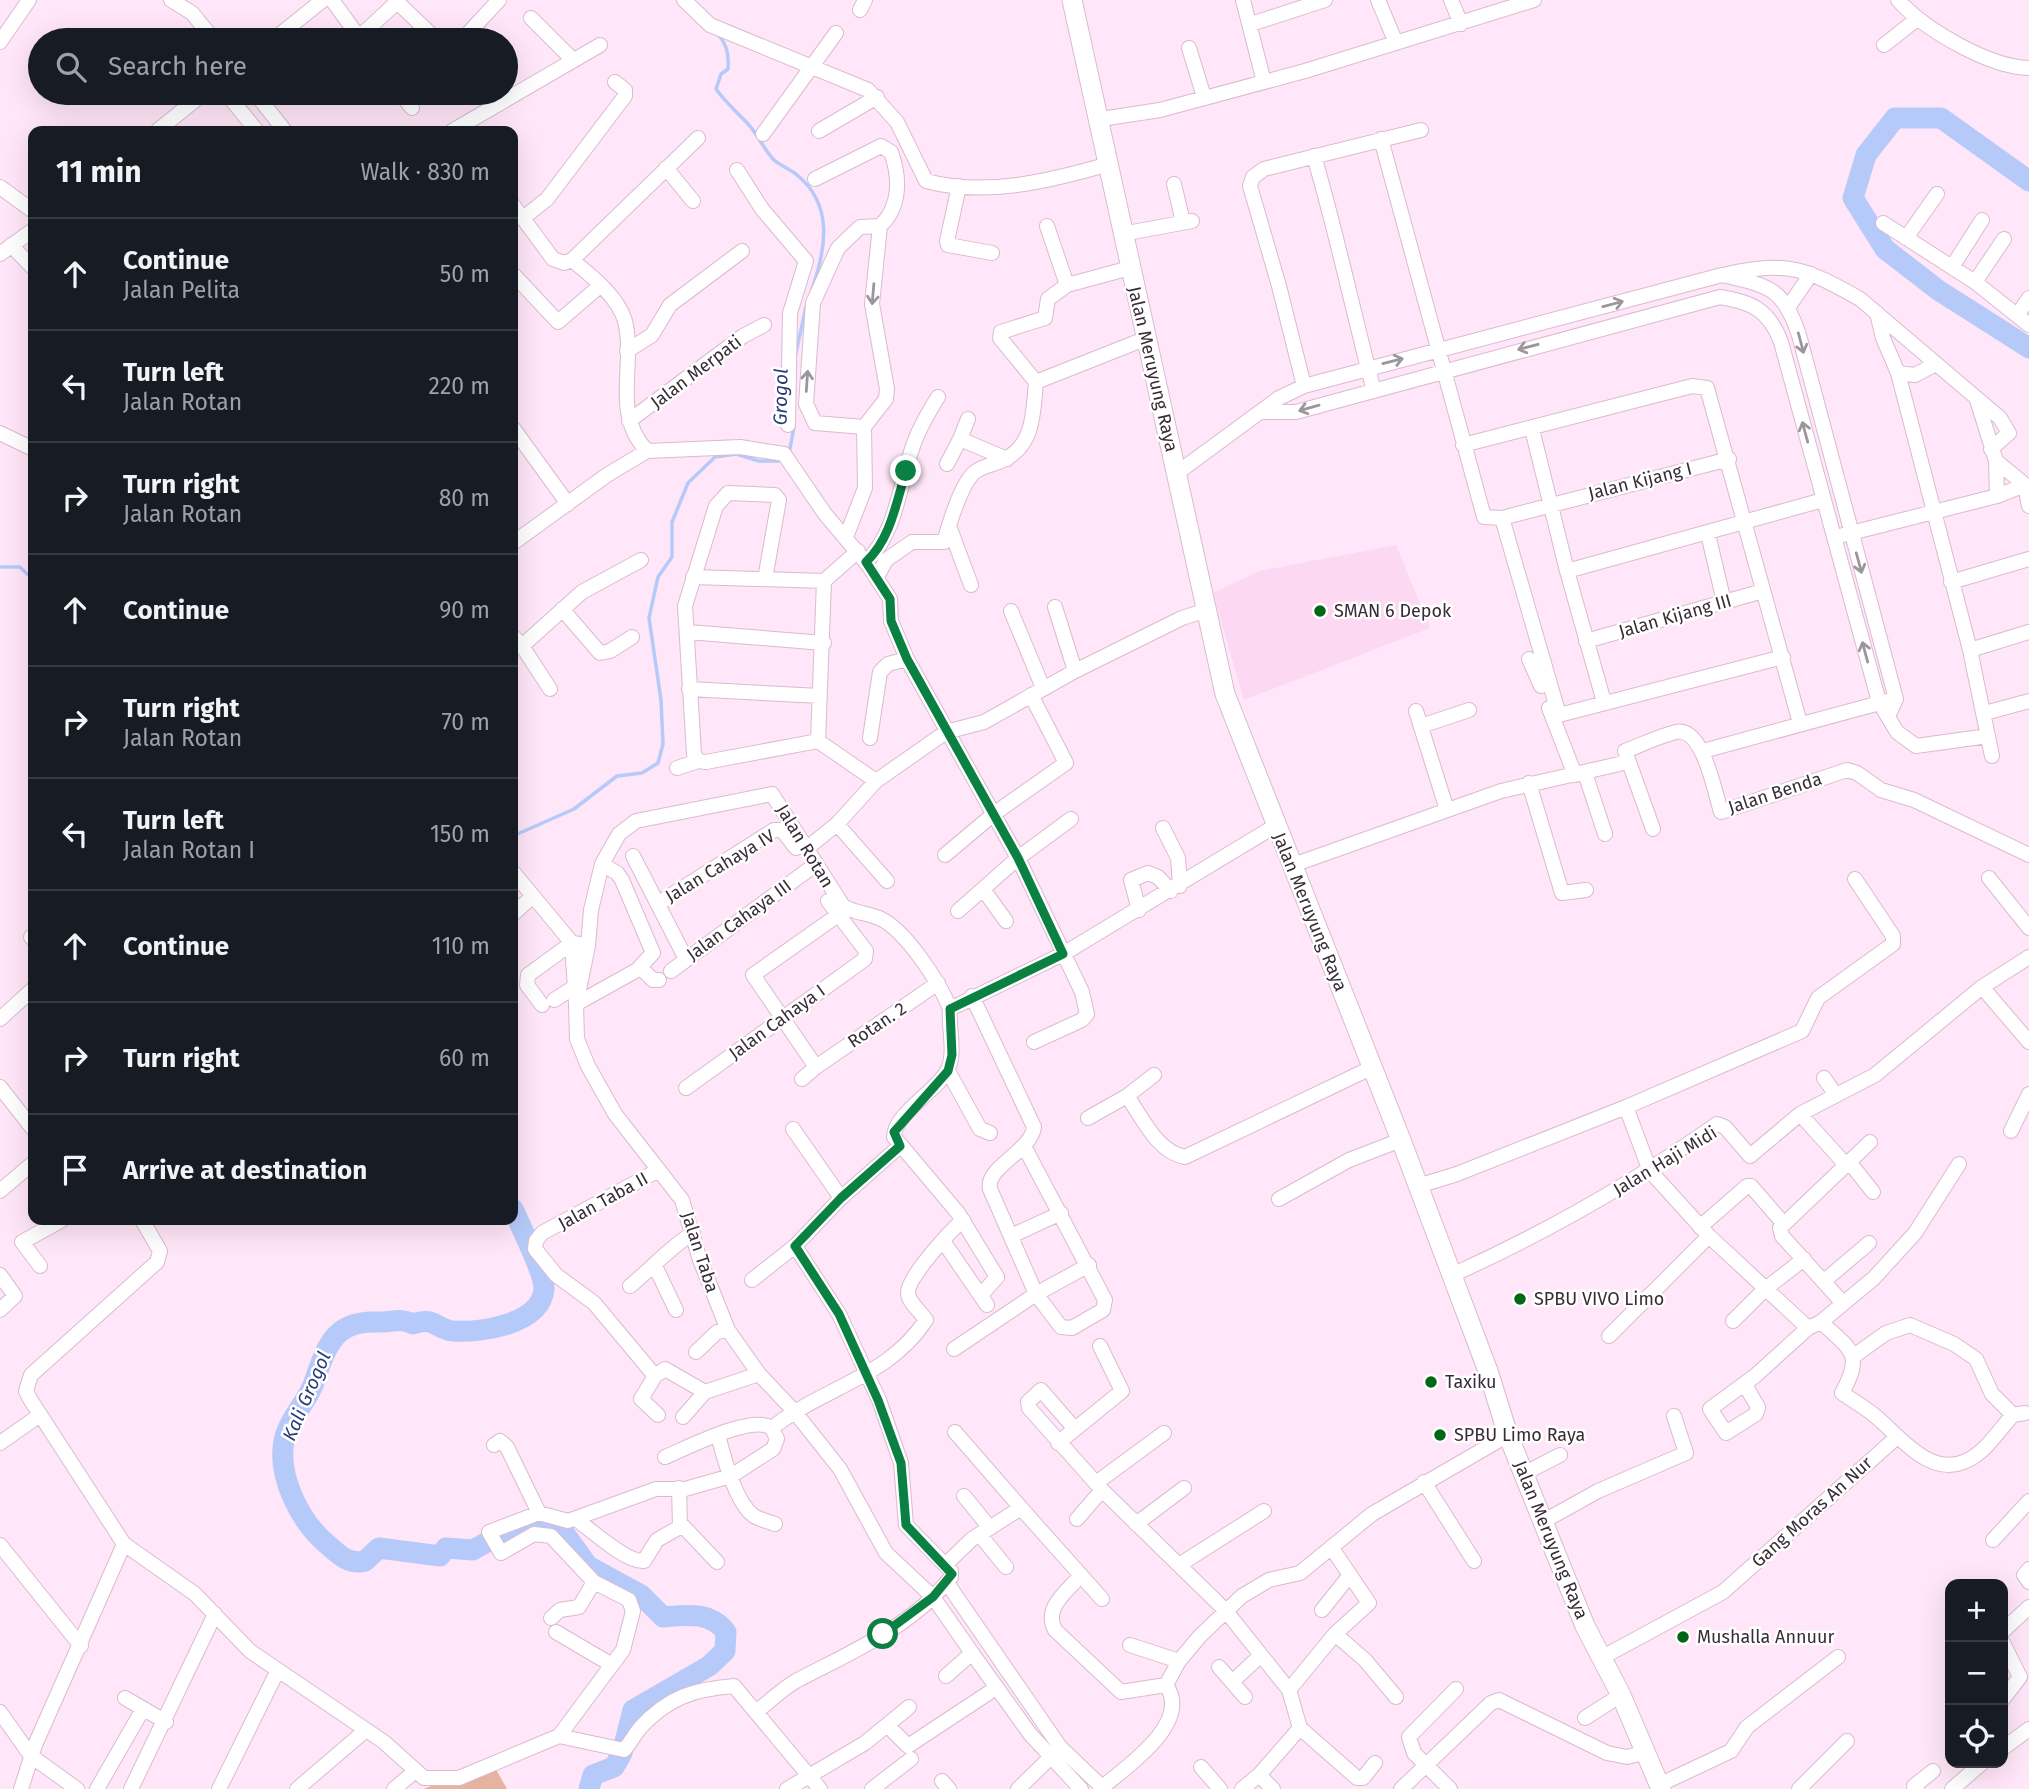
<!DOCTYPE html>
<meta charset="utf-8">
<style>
body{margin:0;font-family:"Fira Sans",sans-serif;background:#242831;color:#f1f3f6}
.controls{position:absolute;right:21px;bottom:21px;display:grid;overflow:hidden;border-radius:14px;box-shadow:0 7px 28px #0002}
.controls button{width:63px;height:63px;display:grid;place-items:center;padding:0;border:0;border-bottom:2px solid #363941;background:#171b24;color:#f1f3f6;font:35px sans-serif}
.stop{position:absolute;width:21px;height:21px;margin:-16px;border:5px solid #0b8043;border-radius:50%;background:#fff}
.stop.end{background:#0b8043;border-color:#fff;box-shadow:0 2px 7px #0008}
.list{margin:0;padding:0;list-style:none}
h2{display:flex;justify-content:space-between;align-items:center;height:91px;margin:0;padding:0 28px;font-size:30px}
h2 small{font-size:23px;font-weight:400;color:#9ea1a6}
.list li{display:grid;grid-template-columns:46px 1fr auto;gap:21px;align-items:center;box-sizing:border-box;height:112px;padding:0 28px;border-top:2px solid #363941}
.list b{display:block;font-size:26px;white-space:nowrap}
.list p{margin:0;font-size:23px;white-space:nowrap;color:#9ea1a6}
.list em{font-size:23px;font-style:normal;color:#9ea1a6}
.icon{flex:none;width:38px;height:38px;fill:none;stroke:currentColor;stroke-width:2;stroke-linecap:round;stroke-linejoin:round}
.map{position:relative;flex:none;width:2029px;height:1789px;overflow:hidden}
.search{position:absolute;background:#171b24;box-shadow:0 7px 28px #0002;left:28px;top:28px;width:490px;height:77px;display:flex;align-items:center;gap:18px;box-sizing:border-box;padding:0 24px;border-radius:38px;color:#9ea1a6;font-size:26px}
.panel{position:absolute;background:#171b24;box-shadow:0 7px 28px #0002;left:28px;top:126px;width:490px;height:1099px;border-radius:14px}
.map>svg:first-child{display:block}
</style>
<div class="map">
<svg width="2029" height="1789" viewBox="0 0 2029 1789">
<rect width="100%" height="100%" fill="#ffe6f8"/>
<path fill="#fdd8f3" d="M1396,545L1430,628L1244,700L1213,593L1259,571Z"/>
<path fill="#e5b39f" d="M493,1764L507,1789H423Z"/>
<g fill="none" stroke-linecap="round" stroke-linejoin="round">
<path stroke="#b6cafa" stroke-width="3.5" d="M718,34C727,45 729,55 728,69L721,74L716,89C726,103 737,112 749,125C758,135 764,150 774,160C781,166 790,169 797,175C834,205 826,249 812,289
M795,357L806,307
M789,454L794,427
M0,567H20L27,574H33
M513,836L574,809L617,776L642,773L658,763L663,744L661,700L649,618L658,577L672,557V522L688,483L715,457L736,454L759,461H782"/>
<path stroke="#b6cafa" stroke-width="21" d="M2029,181L1941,118H1895L1866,155L1853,198L1885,249L1938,290L2029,348
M513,1209C520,1225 545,1275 544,1289C541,1325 479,1333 453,1331C435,1329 435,1316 413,1324C400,1317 390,1323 377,1322C332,1320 326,1349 313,1385C306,1403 288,1420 284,1441C277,1477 301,1523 328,1545C339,1555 349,1565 365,1561L379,1548L440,1556L446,1548L473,1550L487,1542L506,1539L525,1528H550L564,1533L588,1566L641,1595L663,1617C686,1615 710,1611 726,1632L725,1651L709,1666L633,1710L622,1753L614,1767L593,1775L589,1789"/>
<g stroke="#d9bbd1" stroke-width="16">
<path id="minor" d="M171,0L192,13L214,40
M332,0L361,40
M395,0L437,40
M684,0L710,25L868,90L897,122L926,181C986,197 1050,181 1109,164
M1243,0L1264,82
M1378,0L1396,43
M1451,0L1461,24
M1898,0C1925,30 1989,67 2029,68
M860,10L865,0
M531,18L573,60
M1251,24L1325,0
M273,40L323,0
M356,40L397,2
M462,40L499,0
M0,42L29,0
M1884,45L1917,19
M1189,48L1204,97
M226,93L257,131
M255,93L285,131
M400,93L412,108
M1101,119L1160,110L1305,71L1534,0
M157,131L204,93
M452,131L600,45
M819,131L877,97
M763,134L836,33
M1381,139L1484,517L1502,518L1729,459
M1314,156C1337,234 1353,312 1374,391
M666,168L693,201
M737,170L762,209L806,261
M815,179L881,146L891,152C900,177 901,207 880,226L872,304L887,389L886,399L864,427L865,488L846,537
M1174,184L1183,222
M959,186L947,241L948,245L992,253
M0,187L33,211
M513,205L553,259L564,263L572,260C590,275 618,296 625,321C636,366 611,413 647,451
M523,218L547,199L625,96V90L615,82
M1883,223L1975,282L2029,325
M1047,226L1067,285
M1122,234L1192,221
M1906,238L1937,194
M11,245L33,268
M0,254L33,230
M572,260L698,138
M1952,267L1982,220
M513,274L558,322L601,285
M1727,274C1789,261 1805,268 1860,299L2000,418L2009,433L1991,449
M1975,282L2004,239
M1789,306L1811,274
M1877,313L1883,338L1898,373L1970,650L1992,756
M2018,314L2029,298
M627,351L652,335L670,305L742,251
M1898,373L1915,375L1936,364
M1036,382L1000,338L1001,332L1045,318L1048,299L1067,285L1130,268
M1036,382L1147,338
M1304,386L1279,286L1250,186L1253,177L1264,169L1421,130
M1263,412H1296L1720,297C1752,302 1769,310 1781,342L1879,702L1897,732L1916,746L1988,736
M629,421L743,336L764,325
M788,425L790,313L806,261
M864,427L815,423L806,404L813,303L838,248L860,227L880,226
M513,428L568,504
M1532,429L1567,571L1604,702
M0,433L33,449
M960,439L968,419
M1463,445L1692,386L1707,388L1800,723
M1996,461L2029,488
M947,464L960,439L1007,459
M1177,473L1279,398L1304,386L1722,275C1769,286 1783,287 1799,335L1896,699L1889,714
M1997,496L2025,485L2029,506
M1502,518L1559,715L1783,657
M949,526L971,585
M1708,534L1724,602
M1843,535L1997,496L1996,461L1977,400
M513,543L607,475L647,451L740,447L784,454L825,514L868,565L890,599L891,621L907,659L1018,858L1082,992L1087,1014L1082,1020L1034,1042
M866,562C897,532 899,485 913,446C919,428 928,413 938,397
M1567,571L1823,500
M693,577L824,581L858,551
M877,577L886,560L912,542H944C949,525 961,483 975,472C984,465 995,465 1005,459C1035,444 1033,410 1036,382
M765,579L779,500L775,495L728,493L716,506L685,606L694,754L698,761L706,762L818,741
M824,581L818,741L876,781
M1951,582L2029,559
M1055,607L1075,671
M562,609L600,653L610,651L632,637
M1011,611L1043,688
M688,632L824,643
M513,636L522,646L582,592L641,560
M1586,641L1763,591
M522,646L550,689
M1970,650L2029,632
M1529,659L1541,686
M689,689L820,696
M1549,708L1575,775
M1416,711L1447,810
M1985,713L2029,701
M1421,726L1469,710
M870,738L880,672L888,664L907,659
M1703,751L1887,701
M677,768L698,761
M1585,773L1605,834
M1529,783L1562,893L1586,890
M837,824L887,881
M1163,828L1178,858L1180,886
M1653,829L1625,751C1641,745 1659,736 1676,732C1703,726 1715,793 1721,812L1847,770L1857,773L1881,790L1914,800L2029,855
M806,849L837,824L876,781L946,732L984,722L1075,671L1182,618L1207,610
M945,855L995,813L1066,763L1031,695
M633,856L686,959
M1293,865L1501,791L1628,762
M513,872L572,943L576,1004L637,970L653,953L622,880L617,873L602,864
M1989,878L2029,928
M983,889L1006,921
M659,903L774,830H782L796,848
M1139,910L1131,880L1148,873L1158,877L1171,891
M958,911L1018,858L1071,819
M513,914L533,896
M838,915L753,975L816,1067L938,983
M31,937L33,939
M640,967L653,980H659
M671,971L808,870
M1982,987L2029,1042
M972,996L1034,1127C1031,1152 985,1167 990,1189L1036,1294L1061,1327L1072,1328L1103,1310L1105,1300L1024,1146
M554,1000L576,986
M542,1005L527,985L528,975L572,943L580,944
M950,1009C948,1028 956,1051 948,1069C939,1090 894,1113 894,1137L958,1213L997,1277L981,1295
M0,1019L33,989
M948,1071L980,1129L990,1133
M1824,1078L1836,1095
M802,1079L816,1067
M0,1087L33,1129
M686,1088L865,959L866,951L828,901
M1127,1096L1154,1075
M1626,1107L1650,1171L1709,1236L1808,1328
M1800,1114L1847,1166
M1088,1118L1127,1096C1142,1117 1157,1152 1185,1157L1371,1068
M793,1129L841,1198
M2011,1131L2029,1094
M1850,1163L1873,1192
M1418,1186L1457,1174L1626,1107L1802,1031L1818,998L1893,944V936L1855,879
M0,1191L33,1163
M1279,1199L1349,1160L1401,1140
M142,1220L160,1251L157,1262L31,1375L26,1391L30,1399L124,1544L195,1594L250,1651L384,1742L424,1778H459L559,1736L623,1650L633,1611L629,1600L594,1582L551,1536L534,1534L501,1553L489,1532L539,1513L568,1521L656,1489H685L731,1476L773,1449L777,1439L772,1428C752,1414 687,1448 665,1457
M1700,1227L1747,1186H1751L1783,1223
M1011,1236L1061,1213
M943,1241L987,1305
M40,1266L22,1242L62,1220
M655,1266L676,1310
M0,1275L15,1296L0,1310
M1452,1275C1545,1233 1633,1183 1717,1124L1725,1127L1750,1156L1800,1114L1875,1075L1982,987L2029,957
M752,1280L795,1246
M1824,1281L1869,1243
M630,1286C652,1268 669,1248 693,1233
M1842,1302L1782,1236L1780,1228L1870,1142
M1733,1321L1764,1290L1804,1259
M1821,1322L1874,1278L1915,1233L1959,1164
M728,1330L700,1260L682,1200L615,1114L588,1066L577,1039L576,1004L588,946L591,910L602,864L619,834L636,821L772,794L843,906C854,913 867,913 879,918C905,929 940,983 950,1009L1063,954L1275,826
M1609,1336L1709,1236
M954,1349L1036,1294L1089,1265
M696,1352L717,1332L728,1330L759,1374L794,1411L840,1469L886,1553L933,1597L972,1653L946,1676
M1854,1356L1886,1333L1910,1325L1954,1344L1976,1359L1992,1394L2013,1415
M655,1376L594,1303L556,1275L535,1249L536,1241L542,1233L659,1170
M1745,1385L1758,1407L1756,1414L1726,1433L1710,1409L1755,1376L1808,1328L1821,1322C1851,1350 1864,1353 1842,1393C1852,1400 1864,1407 1874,1415C1899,1435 1929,1478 1966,1461C1985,1453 1999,1430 2013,1415L2025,1413
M658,1415L641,1399L655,1376L665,1369L705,1392
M683,1417L705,1392L759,1374
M772,1428C823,1387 888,1378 926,1320C921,1312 907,1301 908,1292C909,1276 950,1231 963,1220
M1074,1428L1041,1390L1028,1402L1029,1408L1102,1490L1225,1610L1289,1690
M955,1432L1021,1508
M718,1435C723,1455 736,1504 754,1516C760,1520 768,1521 775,1524
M0,1443L40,1415
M1058,1443L1122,1391L1100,1346
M494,1445L500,1441L507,1447L539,1513
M1525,1473L1560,1455
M1424,1482L1474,1561
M1096,1483L1164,1433
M964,1496L990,1528
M576,1519C591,1530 627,1563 644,1561L657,1540L680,1527L679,1488
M1077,1519L1102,1490
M1544,1521L1598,1491L1686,1453L1674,1416
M681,1524L717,1562
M1136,1524L1184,1488
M980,1535L1006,1567
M1993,1540L2029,1501
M0,1545L81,1646
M945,1565L972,1539L1021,1508L1102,1599
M1179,1565L1264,1511
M2029,1569L2024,1575L2029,1582
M1081,1575C1068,1591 1043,1607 1055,1630L1121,1692L1166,1685
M947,1583L1060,1747L1102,1787
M1322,1610L1350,1575
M551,1618L560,1610L579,1607L594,1582
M2003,1631L2029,1607
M556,1632L612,1665
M1335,1634L1365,1660L1396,1697
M2003,1643L2020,1677L2003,1699
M1130,1645L1179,1661
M972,1653L1030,1734L1081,1789
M1601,1658L1723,1592L1897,1437
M1219,1667L1245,1697
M1232,1682L1261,1655
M125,1698L166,1722
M757,1711C770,1701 782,1689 796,1681C849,1653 912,1627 951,1577V1571L906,1525L901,1463L879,1400L839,1314L795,1246L841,1198L900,1146
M0,1712L31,1756L77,1789
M1585,1718L1621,1695
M887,1725L908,1746L996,1688
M1300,1728L1357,1778H1363L1375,1763
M559,1736L624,1750C630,1744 634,1735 640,1728C668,1697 695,1689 734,1686L820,1789
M2003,1748L2029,1729
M1201,1767L1220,1789
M1259,1775L1273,1789
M942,1781L949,1789
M21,1789L35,1745L124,1544
M97,1789L143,1709
M131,1789L215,1614
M219,1789L278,1670
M297,1789L366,1730
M394,1789L414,1772
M787,1789L865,1743L909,1707
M872,1789L911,1759
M1018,1789L1055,1753
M1100,1789C1125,1768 1193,1723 1166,1685L1179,1661L1200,1636L1242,1596L1269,1580L1300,1573L1372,1514L1508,1435
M1242,1789L1259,1775L1300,1728L1289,1690L1335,1634L1369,1603L1331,1547
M1401,1789L1491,1703L1499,1700L1607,1753L1627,1757L1647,1752
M1450,1789L1414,1753L1409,1737L1456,1689
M1658,1789L1665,1782L1731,1751L1747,1727L1838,1657
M1799,1789L1847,1741
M1917,1789L1914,1786L1933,1771
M1952,1789L1982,1763"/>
</g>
<g stroke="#d9bbd1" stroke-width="21">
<path id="secondary" d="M1072,0L1225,694L1401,1140L1488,1371L1508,1435L1585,1626L1621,1695L1661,1789"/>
</g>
<use href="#minor" stroke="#fff" stroke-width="14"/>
<use href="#secondary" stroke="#fff" stroke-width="19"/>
</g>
<defs><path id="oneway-shaft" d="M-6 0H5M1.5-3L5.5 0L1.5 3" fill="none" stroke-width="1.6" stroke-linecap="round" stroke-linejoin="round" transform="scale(1.75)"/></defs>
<g stroke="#9c969a">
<use href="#oneway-shaft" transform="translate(873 294) rotate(95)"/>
<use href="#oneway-shaft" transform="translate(1613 304) rotate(-15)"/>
<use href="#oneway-shaft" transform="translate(1801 343) rotate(75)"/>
<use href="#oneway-shaft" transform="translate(1528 347) rotate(165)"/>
<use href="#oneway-shaft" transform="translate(1393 361) rotate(-14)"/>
<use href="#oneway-shaft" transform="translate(807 381) rotate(-86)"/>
<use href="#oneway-shaft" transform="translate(1309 408) rotate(164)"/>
<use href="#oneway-shaft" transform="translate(1805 432) rotate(-105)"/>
<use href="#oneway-shaft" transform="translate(1859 563) rotate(75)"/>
<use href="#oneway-shaft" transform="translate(1865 652) rotate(-105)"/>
</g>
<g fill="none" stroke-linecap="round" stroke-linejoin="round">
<path stroke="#0b8043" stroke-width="9" d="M883,1634L933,1597L952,1574L906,1525L901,1463L878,1400L839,1314L795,1246L841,1198L900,1146L894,1132L948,1071L952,1055L950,1009L1063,954L1018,858L907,659L891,621L890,599L866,562C891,538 896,503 906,471"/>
</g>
<g fill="#006815" stroke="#fff" stroke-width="2.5">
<circle cx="1320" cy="611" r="7"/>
<circle cx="1520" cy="1299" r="7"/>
<circle cx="1431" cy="1382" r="7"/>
<circle cx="1440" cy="1435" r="7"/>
<circle cx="1683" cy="1637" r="7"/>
</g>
<g text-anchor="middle" stroke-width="5" stroke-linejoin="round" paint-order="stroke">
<g font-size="18" fill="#382d35" stroke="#fff">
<text transform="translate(1153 369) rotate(77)" y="6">Jalan Meruyung Raya</text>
<text transform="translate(696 372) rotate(-37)" y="6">Jalan Merpati</text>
<text transform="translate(1640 481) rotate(-14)" y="6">Jalan Kijang I</text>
<text transform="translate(1675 616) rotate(-16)" y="6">Jalan Kijang III</text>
<text transform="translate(1775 793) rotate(-18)" y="6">Jalan Benda</text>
<text transform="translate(805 846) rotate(59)" y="6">Jalan Rotan</text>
<text transform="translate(720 866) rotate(-31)" y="6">Jalan Cahaya IV</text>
<text transform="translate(1310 912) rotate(68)" y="6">Jalan Meruyung Raya</text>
<text transform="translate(739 920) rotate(-36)" y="6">Jalan Cahaya III</text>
<text transform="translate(777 1022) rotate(-36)" y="6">Jalan Cahaya I</text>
<text transform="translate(877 1025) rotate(-34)" y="6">Rotan. 2</text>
<text transform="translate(1665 1161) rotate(-31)" y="6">Jalan Haji Midi</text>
<text transform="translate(603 1201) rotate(-29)" y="6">Jalan Taba II</text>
<text transform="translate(700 1252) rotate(72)" y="6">Jalan Taba</text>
<text transform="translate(1812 1512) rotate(-42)" y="6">Gang Moras An Nur</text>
<text transform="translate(1551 1540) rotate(68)" y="6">Jalan Meruyung Raya</text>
</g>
<g font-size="18" fill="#382d35" stroke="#fff" text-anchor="start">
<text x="1334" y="617">SMAN 6 Depok</text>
<text x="1534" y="1305">SPBU VIVO Limo</text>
<text x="1445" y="1388">Taxiku</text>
<text x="1454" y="1441">SPBU Limo Raya</text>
<text x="1697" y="1643">Mushalla Annuur</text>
</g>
<g font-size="19" font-style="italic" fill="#293c76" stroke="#fff">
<text transform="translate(780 397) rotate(-89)" y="7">Grogol</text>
<text transform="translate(306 1396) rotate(-67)" y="7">Kali Grogol</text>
</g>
</g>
</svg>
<div class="controls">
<button>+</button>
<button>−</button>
<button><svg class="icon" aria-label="locate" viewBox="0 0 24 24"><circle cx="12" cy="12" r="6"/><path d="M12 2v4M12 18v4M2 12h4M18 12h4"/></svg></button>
</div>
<div class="stop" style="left:883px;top:1634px"></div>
<div class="stop end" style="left:906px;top:471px"></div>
<div class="search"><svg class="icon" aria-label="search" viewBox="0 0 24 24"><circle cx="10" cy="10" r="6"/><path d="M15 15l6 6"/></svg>Search here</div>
<section class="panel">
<h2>11 min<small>Walk · 830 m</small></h2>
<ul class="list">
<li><svg class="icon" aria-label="ahead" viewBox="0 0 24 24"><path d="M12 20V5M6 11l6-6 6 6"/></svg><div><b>Continue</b><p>Jalan Pelita</p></div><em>50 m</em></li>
<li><svg class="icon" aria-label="left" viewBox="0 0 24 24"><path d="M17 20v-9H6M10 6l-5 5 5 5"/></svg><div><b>Turn left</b><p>Jalan Rotan</p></div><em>220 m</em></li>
<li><svg class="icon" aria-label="right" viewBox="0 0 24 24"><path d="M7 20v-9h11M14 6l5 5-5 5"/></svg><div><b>Turn right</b><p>Jalan Rotan</p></div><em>80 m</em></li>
<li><svg class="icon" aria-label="ahead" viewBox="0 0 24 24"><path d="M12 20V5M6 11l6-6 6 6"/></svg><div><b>Continue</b></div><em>90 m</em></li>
<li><svg class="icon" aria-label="right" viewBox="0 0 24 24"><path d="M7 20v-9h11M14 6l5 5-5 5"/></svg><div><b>Turn right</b><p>Jalan Rotan</p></div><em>70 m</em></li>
<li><svg class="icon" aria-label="left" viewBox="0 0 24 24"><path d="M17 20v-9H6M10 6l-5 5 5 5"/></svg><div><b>Turn left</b><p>Jalan Rotan I</p></div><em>150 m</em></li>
<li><svg class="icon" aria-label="ahead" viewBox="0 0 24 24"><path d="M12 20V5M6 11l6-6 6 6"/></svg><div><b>Continue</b></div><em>110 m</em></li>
<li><svg class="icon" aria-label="right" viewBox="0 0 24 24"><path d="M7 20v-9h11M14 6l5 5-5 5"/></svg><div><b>Turn right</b></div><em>60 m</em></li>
<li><svg class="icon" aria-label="arrive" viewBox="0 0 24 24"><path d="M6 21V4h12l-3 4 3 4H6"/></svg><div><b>Arrive at destination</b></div></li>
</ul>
</section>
</div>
